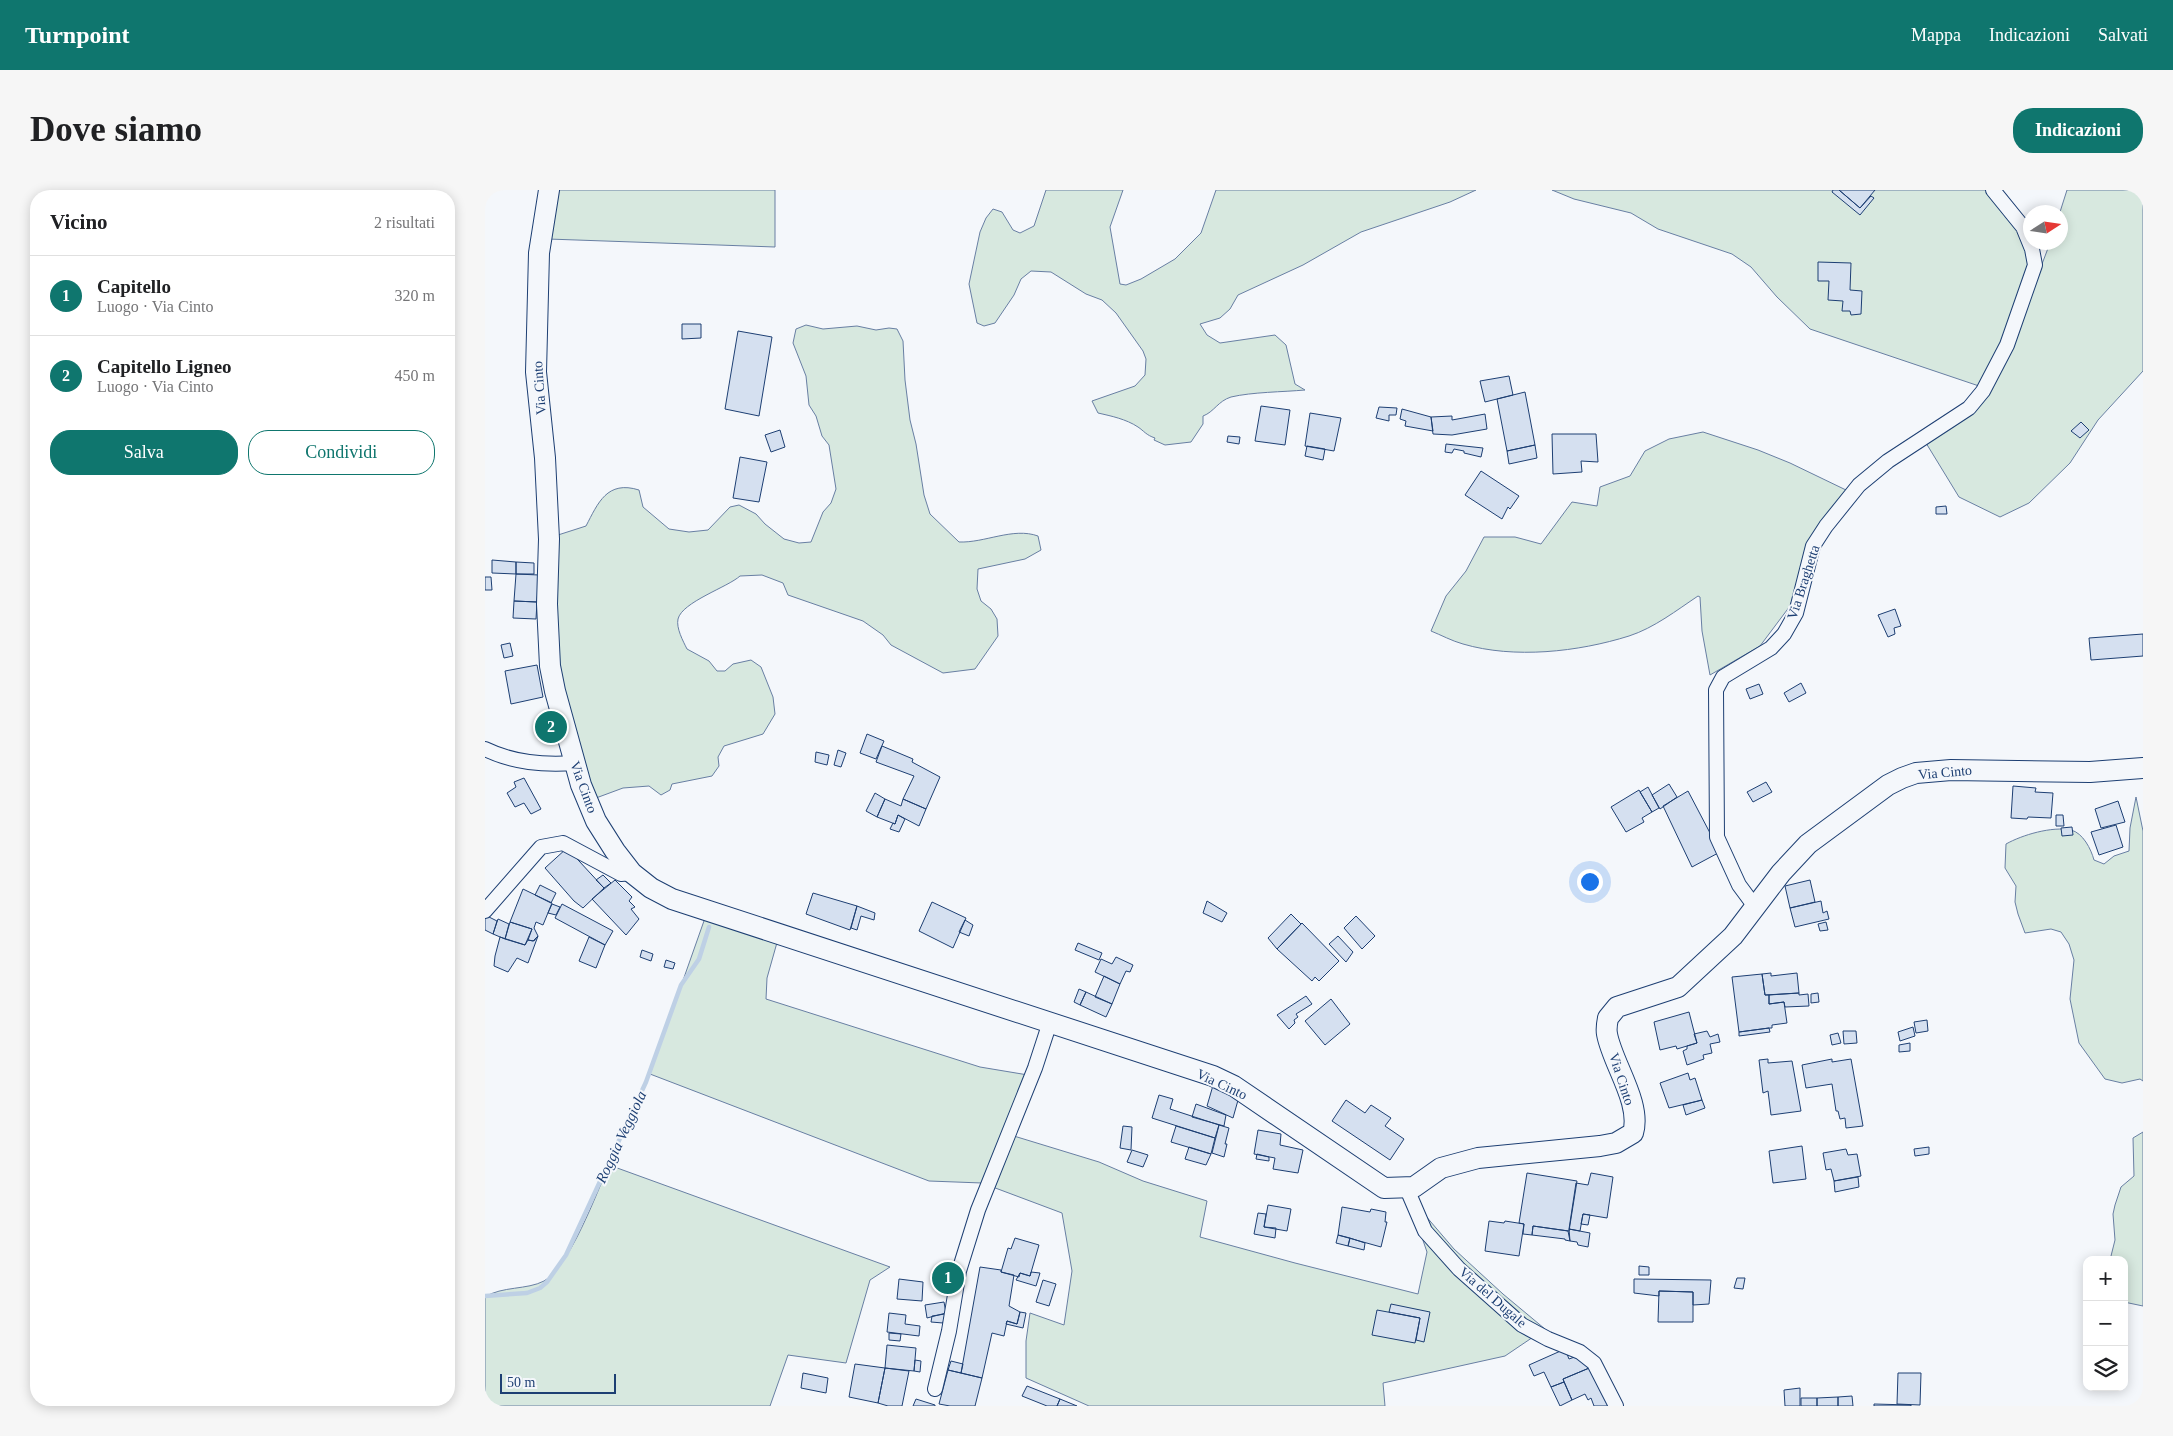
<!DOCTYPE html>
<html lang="it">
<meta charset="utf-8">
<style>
body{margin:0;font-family:"Times New Roman",serif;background:#f6f6f6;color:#202124}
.controls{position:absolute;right:15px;bottom:15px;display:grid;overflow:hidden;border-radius:10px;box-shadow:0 2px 12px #0003}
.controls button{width:45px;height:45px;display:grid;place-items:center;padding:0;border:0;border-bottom:1px solid #e0e0e0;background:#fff;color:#202124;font:25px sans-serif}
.compass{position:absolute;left:1538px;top:15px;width:45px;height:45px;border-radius:50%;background:#fff;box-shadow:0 2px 12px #0003;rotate:78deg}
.scale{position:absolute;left:15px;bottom:12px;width:116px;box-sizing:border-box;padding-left:5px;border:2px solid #1d3f73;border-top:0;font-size:14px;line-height:18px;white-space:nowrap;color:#1d3f73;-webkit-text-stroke:4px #f4f7fb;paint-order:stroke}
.you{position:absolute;left:1104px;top:691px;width:18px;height:18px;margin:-12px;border:4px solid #fff;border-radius:50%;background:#1a73e8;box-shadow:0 0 0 8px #1a73e833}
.badge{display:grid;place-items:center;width:32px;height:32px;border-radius:50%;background:#0f766e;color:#fff;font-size:16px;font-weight:700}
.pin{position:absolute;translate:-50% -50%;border:2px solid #fff;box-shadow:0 1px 5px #0006}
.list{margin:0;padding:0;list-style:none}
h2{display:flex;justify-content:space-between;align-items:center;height:65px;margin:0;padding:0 20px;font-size:21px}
h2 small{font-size:16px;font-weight:400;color:#757577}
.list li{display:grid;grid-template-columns:32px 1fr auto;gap:15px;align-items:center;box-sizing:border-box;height:80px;padding:0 20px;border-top:1px solid #e0e0e0}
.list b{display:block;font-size:19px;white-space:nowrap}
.list p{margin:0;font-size:16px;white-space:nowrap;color:#757577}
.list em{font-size:16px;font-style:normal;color:#757577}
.actions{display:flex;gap:10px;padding:15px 20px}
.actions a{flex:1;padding:11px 0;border:1px solid #0f766e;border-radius:20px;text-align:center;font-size:18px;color:#0f766e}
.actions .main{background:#0f766e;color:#fff}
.icon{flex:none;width:28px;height:28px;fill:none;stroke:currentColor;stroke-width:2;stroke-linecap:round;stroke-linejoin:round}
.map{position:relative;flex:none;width:1658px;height:1216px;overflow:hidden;border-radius:20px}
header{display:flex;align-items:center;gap:30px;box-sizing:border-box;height:70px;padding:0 25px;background:#0f766e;color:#fff}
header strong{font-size:24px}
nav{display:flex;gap:28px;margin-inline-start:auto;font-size:18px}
.intro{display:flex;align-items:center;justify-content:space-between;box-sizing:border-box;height:120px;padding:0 30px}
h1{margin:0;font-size:35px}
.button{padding:12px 22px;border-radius:20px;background:#0f766e;color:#fff;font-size:18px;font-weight:700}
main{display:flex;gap:30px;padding:0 30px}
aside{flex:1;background:#fff;border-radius:20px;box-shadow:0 2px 12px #0003}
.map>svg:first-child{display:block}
</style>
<header>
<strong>Turnpoint</strong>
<nav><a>Mappa</a><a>Indicazioni</a><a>Salvati</a></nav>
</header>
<div class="intro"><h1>Dove siamo</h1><a class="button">Indicazioni</a></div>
<main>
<aside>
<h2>Vicino<small>2 risultati</small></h2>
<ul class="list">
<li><span class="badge">1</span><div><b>Capitello</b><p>Luogo · Via Cinto</p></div><em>320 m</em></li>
<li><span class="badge">2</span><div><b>Capitello Ligneo</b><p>Luogo · Via Cinto</p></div><em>450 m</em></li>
</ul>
<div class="actions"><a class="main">Salva</a><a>Condividi</a></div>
</aside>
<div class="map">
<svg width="1658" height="1216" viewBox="0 0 1658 1216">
<rect width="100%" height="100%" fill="#f4f7fb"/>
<path fill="#d7e8df" stroke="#687fa3" d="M73,0H290V57L63,49Z
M561,0H638L625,37L635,94L641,95L656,89L690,69L716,43L731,0H991L965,12L876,42L818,75L753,105L745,119L735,128L715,134L722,145L735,153L790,145L801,155L810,194L820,200C798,202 767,202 746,207C733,211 729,222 718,226V234L706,252L680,255L669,250L670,248C661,245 659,241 653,237C641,229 626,226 613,223L607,211L650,196L660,185L661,169L658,161L631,123L617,110L601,104L566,82L546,81L536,89L529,105L510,133L499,136L492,133L484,94L495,42L501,28L508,19L517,22L528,40L535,43L549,36Z
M1067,0H1503L1552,57L1524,141L1494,196L1325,139L1292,107L1266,77L1247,64L1173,39L1146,23L1089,9Z
M1582,0H1658V181L1613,230L1585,273L1544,313L1515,327L1474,307L1441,253L1486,222L1527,153L1565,53L1576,52L1575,22Z
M321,135L338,139L372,136L391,140L404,138L412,139L418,151L420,190L425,230L431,254L439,305L445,324L474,352C500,353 528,337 553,346L556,360L540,369L493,379L492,399L496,411L506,419L512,429L513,446L490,479L458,483L406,455L398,445L378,431L303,405L298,393L277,385L255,386C243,397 197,412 193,429C191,438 198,451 202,459L224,471L232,481H240L248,474L266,470L276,477L288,507L290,524L278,544L239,556L233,567L234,576L227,586L187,594L185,600L176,605L164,596L138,598L111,608C96,566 81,519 74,475C66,433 72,388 73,345L101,336C113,313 122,290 154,300L158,317L184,339L204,342L223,340L245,317L254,315L271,324L280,334L299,349L314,353L326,352L338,322L346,313L351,299L344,255L337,246L331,226L324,215L321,186L308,153L311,139Z
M1218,242L1273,260L1305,273L1361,300L1329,345L1305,416L1275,456L1225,485L1217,441L1215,407L1213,406C1192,420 1169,438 1144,446C1093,462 1029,469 978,454C967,451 956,445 946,441L961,406L981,381L999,347H1030L1056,354L1087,312L1112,316L1115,297L1145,286L1160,261L1184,249Z
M1651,607L1658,641V891L1655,889L1637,893L1620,889L1594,853L1585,809L1589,770L1584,754L1576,742L1566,739L1540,743L1533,724L1530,712L1531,696L1520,678L1521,654C1537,645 1567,636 1586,640C1598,643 1606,659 1609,670L1619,674L1629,666L1644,661L1645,638Z
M220,728L293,749L282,788L281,809L495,877L543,885L519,943L614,972L658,991L722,1011L715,1047L810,1073L933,1104L942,1062L922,1004L969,1059L1018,1104L1060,1139L1020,1166L898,1193L900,1216H604L541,1188V1151L545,1123L579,1135L587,1081L577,1023L497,993L444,991L165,884Z
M1658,942V1116L1639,1112V1070H1625L1630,1050L1628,1024L1630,1015L1636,997L1649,986L1648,948Z
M124,975L405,1077L385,1090L361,1173L303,1165L285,1216H0V1107C17,1096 42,1100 59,1091C84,1078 112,1002 124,975Z"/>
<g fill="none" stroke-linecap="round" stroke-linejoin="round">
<path stroke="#bed0e5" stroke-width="4.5" d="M0,1106L42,1103L55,1098L62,1092L81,1065L161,892L196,795L214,769L224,737"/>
</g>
<path fill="#d5e0f0" stroke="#1d3f73" d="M1348,0H1354L1375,18L1386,6L1389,8L1375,25L1347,2Z
M1354,0H1390L1375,18Z
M1333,72L1366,73L1365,100L1377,101L1376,124L1366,125L1365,121H1357L1358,111L1343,110L1344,91H1333Z
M197,134H216V148L197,149Z
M253,141L287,147L274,226L240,219Z
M1024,186L1028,205L1000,212L995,191Z
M1040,202L1050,255L1022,261L1012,209Z
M776,216L805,220L800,255L770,251Z
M894,217L912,218L911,225H904V231L891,228Z
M917,219L946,227L948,241L920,236L921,231L915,229Z
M825,223L856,228L849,261L820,256Z
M1000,224L1002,239L967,245L948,244L946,227L967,226V230Z
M1596,232L1604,240L1595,248L1586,241Z
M295,240L300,257L286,262L280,245Z
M1067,244H1111L1113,272L1096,271L1097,282L1068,284Z
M743,246L755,247L754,254L742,252Z
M961,254L998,258L996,267L979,263V261L969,259L967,263L960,262Z
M1050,255L1052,268L1024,274L1022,261Z
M822,256L840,259L838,270L820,266Z
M255,267L282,272L274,312L248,308Z
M996,281L1034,306L1025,319L1023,317L1017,329L980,305Z
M1461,316L1462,324H1451V317Z
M7,370L31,372V384L7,383Z
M31,372L49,373V384H31Z
M31,384L54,385L52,412L29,411Z
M0,387H6L7,400H0Z
M29,411L52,412L51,429L28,428Z
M1410,419L1416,436L1409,438L1410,444L1403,447L1393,425Z
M1658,444V466L1606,470L1604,448Z
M25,453L28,466L19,468L16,455Z
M52,475L58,507L26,514L20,481Z
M1316,493L1321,503L1304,512L1299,503Z
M1274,494L1278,504L1265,509L1261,499Z
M382,544L399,551L391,569L375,563Z
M397,556L428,569L427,572L455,587L441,619L418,609L429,586L391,572Z
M353,560L361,563L356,577L349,575Z
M331,562L344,565L342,575L330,572Z
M39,588L56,619L46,624L39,613L30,617L22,603L31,597L29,592Z
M1281,592L1287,602L1268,612L1262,602Z
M1184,594L1192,607L1175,619L1167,605Z
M1528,596L1551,598L1550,602L1568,603L1566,628L1543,627L1542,629L1526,628Z
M1163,597L1174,618L1167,622L1155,602Z
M1154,600L1167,622L1157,628L1159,632L1141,642L1126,617Z
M1203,601L1235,662L1207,677L1178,616Z
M390,603L400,609L392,627L381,621Z
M400,609L416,616L418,609L441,619L434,636L413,625L410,634L392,627Z
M1633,611L1640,632L1616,638L1610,619Z
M413,625L420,629L414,642L405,639L408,633L410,634Z
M1571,625H1578L1579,636H1571Z
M1631,635L1638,657L1614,665L1606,642Z
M1587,637L1588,645L1577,646L1576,638Z
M82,658L119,698L98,718L89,711L60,678Z
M118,685L126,693L119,698L111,690Z
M130,690L147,707L144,711L150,717L146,719L154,729L141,745L107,709Z
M1325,690L1330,712L1305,718L1300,696Z
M55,695L71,703L66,713L50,705Z
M38,699L67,713L58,735L51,732L49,738L53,746L48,751L43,750L47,739L25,732Z
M328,703L372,716L365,740L321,724Z
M722,711L742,723L737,732L718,723Z
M1336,711L1338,723L1342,721L1344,729L1310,737L1305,718Z
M447,712L481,728L468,758L434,741Z
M67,714L75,717L71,725L63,723Z
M77,714L128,741L120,755L70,728Z
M372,716L390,723L389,730L376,726L372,740L366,738Z
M806,724L816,734L792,759L783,748Z
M0,725L12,731L8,744L0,740Z
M871,726L890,746L877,759L859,738Z
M13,729L24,734L20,749L8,744Z
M480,730L488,735L484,746L474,742Z
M25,732L47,739L40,755L20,749Z
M1341,732L1343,740L1335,741L1333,734Z
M817,733L854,771L834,791L830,787L827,791L792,759Z
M53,746L43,773L32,768L23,782L9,776L10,766L15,747L40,755L43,750L49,751Z
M853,746L868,762L861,772L844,754Z
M104,747L120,755L111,778L94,771Z
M593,753L617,763L614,770L590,760Z
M157,760L168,764L166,771L155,767Z
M631,767L648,775L645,782L641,781L635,794L610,782L616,769L627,774Z
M181,770L190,773L188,779L179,777Z
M1286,783V786L1312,783L1314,803L1280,805L1277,784Z
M1277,784L1280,805H1284V814L1299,812L1302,833L1287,835V838H1284L1254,842L1247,787Z
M619,786L635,794L627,814L610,807Z
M594,799L601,802L595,815L589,812Z
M601,802L627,814L621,827L595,815Z
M1314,803V805L1323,804L1324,816L1300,817L1299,812L1284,814V805Z
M1333,803L1334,812L1326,813V804Z
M821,806L827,814L811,824L813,827L809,830L810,833L804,839L792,825Z
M846,809L865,834L840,855L820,831Z
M1204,822L1212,853L1192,859L1191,856L1175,860L1169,832Z
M1442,830L1443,841L1431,843L1429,832Z
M1428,837L1430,846L1415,851L1413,842Z
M1284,838L1285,842L1254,846V842Z
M1222,841L1225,847L1233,844L1235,852L1225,854L1227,863L1218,865L1219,869L1202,875L1198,861L1202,859V856L1212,853L1209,844Z
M1358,841H1371L1372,853L1359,854Z
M1353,843L1356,853L1347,855L1345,845Z
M1425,853V861L1414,862V855Z
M1283,869V873L1307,871L1316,921L1286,925L1283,901L1278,903L1274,870Z
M1347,869V872L1366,869L1378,936L1361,938L1360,928L1355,929L1353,921H1351L1347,894L1321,898L1317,875Z
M1203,883L1205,890L1210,888L1217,910L1184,918L1175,893Z
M729,892L755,903L748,928L722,916Z
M674,905L688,909L685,919L734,935L730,948L667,928Z
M861,910L880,923L886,915L906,928L900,936L919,949L905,970L847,931Z
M1217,910L1220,918L1201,925L1198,915Z
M711,914L741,925L739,936L707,927Z
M734,935L744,938L740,954H742L739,967L727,963Z
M638,936L647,937L646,960L635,958Z
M691,936L730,948L726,964L686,952Z
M773,940L796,944L795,955L818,960L813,983L788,979L790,968L769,964Z
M1317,956L1321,989L1288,993L1284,961Z
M704,957L726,964L721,975L700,969Z
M1444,957V964L1430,966L1429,959Z
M1361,959L1363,965L1372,964L1376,986L1349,991L1346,979L1341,980L1338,963Z
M647,960L663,965L658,977L642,972Z
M772,964L784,967V971L771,969Z
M1042,983L1092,991L1084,1041L1048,1036L1047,1045L1038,1044L1039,1034L1034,1033Z
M1106,983L1128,987L1122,1028L1098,1024L1095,1041L1084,1039L1091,993L1103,995Z
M1373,987L1374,997L1350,1002L1349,991Z
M783,1015L806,1019L802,1041L779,1037Z
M857,1017L885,1022L886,1019L901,1022L900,1032H902L896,1057L853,1045Z
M773,1023L781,1024L779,1037L791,1038L790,1048L769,1044Z
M1098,1024L1105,1025L1103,1035L1096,1034Z
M1004,1031L1019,1033L1020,1031L1039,1034L1034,1066L1000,1061Z
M1048,1036L1083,1041L1085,1051L1080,1050V1049L1047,1045Z
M1084,1039L1105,1043L1103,1057L1093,1055L1092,1052L1085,1051Z
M853,1045L865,1048L863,1056L851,1053Z
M530,1048L554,1055L545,1086L535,1083L534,1087L516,1082L523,1058L526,1059Z
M865,1048L880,1053L879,1060L863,1056Z
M1154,1076L1164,1077V1085H1154Z
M495,1077L516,1080V1082L529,1085L524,1116L535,1122L532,1134L522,1131L519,1146L507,1143L497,1188L476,1183Z
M546,1082L555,1083L551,1096L531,1090L535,1083L545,1086Z
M1252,1088H1260L1258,1099L1249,1098Z
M414,1089L438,1092L437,1111L412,1109Z
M1149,1089L1226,1090L1224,1114L1208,1115V1102L1174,1101V1106L1149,1103Z
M558,1090L571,1094L564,1116L551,1112Z
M1174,1101L1208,1102V1132H1173Z
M459,1112L461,1123L442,1128L440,1115Z
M906,1114L945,1122L939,1152L931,1150L935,1128L904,1122Z
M892,1120L935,1128L930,1153L887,1145Z
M535,1122L541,1123L538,1138L521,1134L522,1131L532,1134Z
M404,1123L421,1125L420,1134L435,1136L434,1146L402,1142Z
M460,1124L458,1133L446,1132L447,1126Z
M404,1143L416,1144L415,1151L404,1150Z
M402,1155L431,1158L429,1181L400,1178Z
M1080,1159L1084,1169L1095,1165L1109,1176L1078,1189L1079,1192L1066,1197L1059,1182L1049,1186L1044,1175Z
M430,1170L436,1171L435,1182L429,1181Z
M466,1171L478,1174L476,1183L463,1180Z
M370,1174L400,1178L393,1213L364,1207Z
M1109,1176L1128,1216H1109L1106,1208L1103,1210L1100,1204L1087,1210L1078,1189Z
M400,1178L424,1181L417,1216H403L393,1213Z
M463,1180L497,1188L490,1216H465L454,1214Z
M318,1183L343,1188L341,1203L316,1198Z
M1413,1183H1436L1435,1215L1412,1214Z
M1079,1192L1087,1210L1075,1216L1066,1197Z
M542,1196L575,1209L572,1216H562L537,1206Z
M1315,1198V1216H1300L1299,1200Z
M1367,1206L1368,1216H1353V1207Z
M1353,1207V1216H1332V1208Z
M1316,1208H1332V1216H1316Z
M431,1209L450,1215V1216H428Z
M575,1209L592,1216H572Z
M1389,1214L1426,1215V1216H1389Z"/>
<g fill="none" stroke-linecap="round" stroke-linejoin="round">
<g stroke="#1d3f73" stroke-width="16">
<path id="street" d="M0,559C29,573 58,575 90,573
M1271,718L1254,695L1232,647L1231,500L1238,487L1286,458L1299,444L1311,423L1328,356L1341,336L1374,295L1403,271L1484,218L1498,201L1522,155L1550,75L1547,59L1538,37L1508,0
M0,721L56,657L78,653L136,684L147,683
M922,999L940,1041L974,1079L1037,1135L1063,1149L1095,1162L1109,1173L1131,1216
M450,1199L464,1141L474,1081L493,1020L550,878L565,832"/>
</g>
<g stroke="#1d3f73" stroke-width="22">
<path id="secondary" d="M64,0L54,63L51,182L60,268L64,349L62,414L65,476L70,501L96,595L111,631L130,661L147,683L166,698L187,709L728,886L749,896L899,998L929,997L956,978L993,968L1115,956L1131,953L1148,943C1157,913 1127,873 1122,844C1121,839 1122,833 1123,828L1132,817L1193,797L1248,746L1296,683L1323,654L1403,595L1417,588L1431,583L1466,580L1605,582L1658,578"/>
</g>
<use href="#street" stroke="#f4f7fb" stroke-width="14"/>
<use href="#secondary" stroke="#f4f7fb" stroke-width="20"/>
</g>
<g text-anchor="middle" stroke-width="4" stroke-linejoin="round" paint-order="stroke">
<g font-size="14" fill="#1d3f73" stroke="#f4f7fb">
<text transform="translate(54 198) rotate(-94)" y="5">Via Cinto</text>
<text transform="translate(1318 392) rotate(-72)" y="5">Via Braghetta</text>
<text transform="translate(1460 582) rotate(-5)" y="5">Via Cinto</text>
<text transform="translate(99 597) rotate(70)" y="5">Via Cinto</text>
<text transform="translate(1137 889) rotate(72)" y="5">Via Cinto</text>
<text transform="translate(737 894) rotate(25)" y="5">Via Cinto</text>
<text transform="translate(1008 1107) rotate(41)" y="5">Via del Dugale</text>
</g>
<g font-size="15" font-style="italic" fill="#1d3f73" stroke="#f4f7fb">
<text transform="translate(136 947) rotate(-65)" y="5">Roggia Veggiola</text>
</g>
</g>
</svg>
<div class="controls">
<button>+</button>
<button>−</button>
<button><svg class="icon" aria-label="layers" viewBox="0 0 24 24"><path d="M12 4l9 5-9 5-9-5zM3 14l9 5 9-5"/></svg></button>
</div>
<svg class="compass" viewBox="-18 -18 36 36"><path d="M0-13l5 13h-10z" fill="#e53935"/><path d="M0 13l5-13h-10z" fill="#757577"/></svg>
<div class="scale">50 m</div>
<div class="you"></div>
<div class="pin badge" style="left:463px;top:1088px">1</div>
<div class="pin badge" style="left:66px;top:537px">2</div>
</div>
</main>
